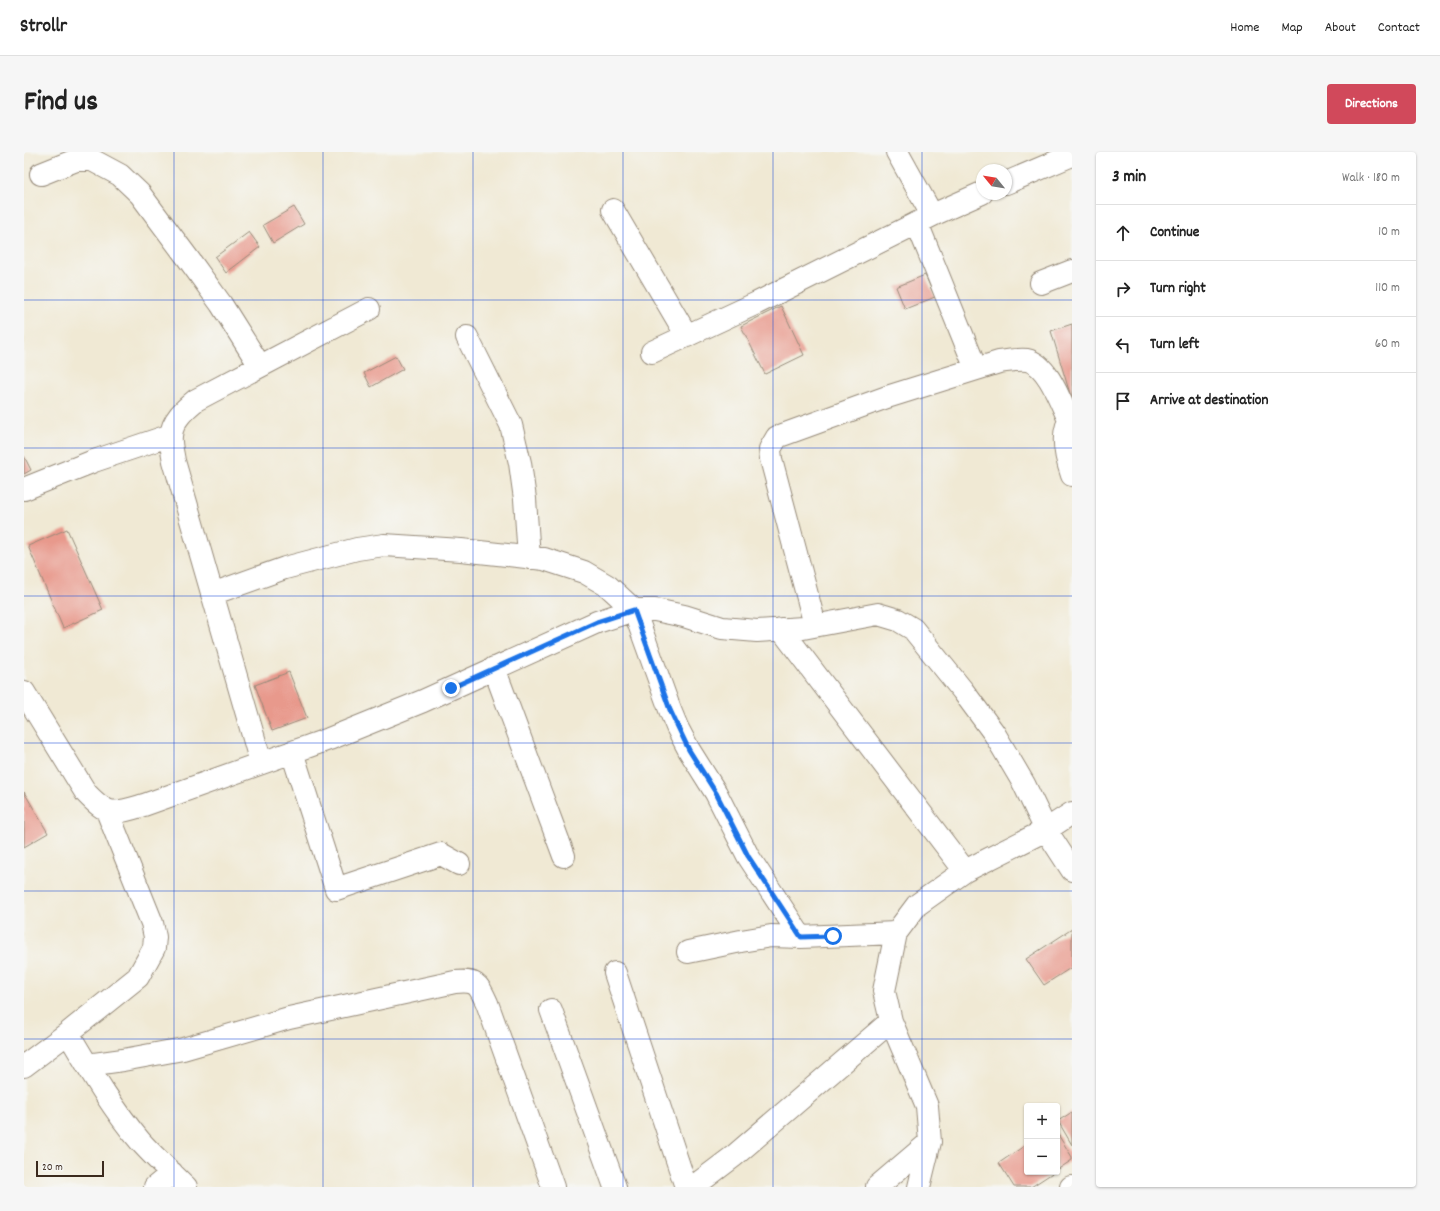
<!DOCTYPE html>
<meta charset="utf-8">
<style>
body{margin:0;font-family:Dekko,sans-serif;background:#f6f6f6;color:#222}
.controls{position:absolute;right:12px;bottom:12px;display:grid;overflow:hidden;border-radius:4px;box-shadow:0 1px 3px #0004}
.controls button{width:36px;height:36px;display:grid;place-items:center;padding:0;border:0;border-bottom:1px solid #e0e0e0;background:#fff;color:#222;font:20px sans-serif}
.compass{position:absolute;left:952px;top:12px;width:36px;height:36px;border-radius:50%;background:#fff;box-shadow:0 1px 3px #0004;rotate:300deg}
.scale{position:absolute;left:12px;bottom:10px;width:68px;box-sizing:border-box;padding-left:4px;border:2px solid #3b2a1e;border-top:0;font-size:11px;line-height:14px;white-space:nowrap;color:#3b2a1e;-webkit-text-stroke:3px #f6f6f2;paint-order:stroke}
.stop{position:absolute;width:12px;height:12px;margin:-9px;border:3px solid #1a73e8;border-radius:50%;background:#fff}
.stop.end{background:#1a73e8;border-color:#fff;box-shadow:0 1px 4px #0008}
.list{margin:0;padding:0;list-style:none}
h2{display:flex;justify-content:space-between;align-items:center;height:52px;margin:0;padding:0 16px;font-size:17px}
h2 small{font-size:13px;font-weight:400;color:#767676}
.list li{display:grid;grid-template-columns:26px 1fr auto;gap:12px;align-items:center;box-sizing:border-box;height:56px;padding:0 16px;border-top:1px solid #e0e0e0}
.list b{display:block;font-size:15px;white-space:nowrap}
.list em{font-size:13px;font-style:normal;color:#767676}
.icon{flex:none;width:22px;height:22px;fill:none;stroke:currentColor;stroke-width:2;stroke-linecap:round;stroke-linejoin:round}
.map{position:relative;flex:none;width:1048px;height:1035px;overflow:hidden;border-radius:4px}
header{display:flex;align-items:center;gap:24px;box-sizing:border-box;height:56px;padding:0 20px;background:#fff;border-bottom:1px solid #e0e0e0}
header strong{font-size:19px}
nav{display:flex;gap:22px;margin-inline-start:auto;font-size:14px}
.intro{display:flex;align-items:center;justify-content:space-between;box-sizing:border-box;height:96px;padding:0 24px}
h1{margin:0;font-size:28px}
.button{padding:10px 18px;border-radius:4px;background:#d1495b;color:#fff;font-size:14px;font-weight:700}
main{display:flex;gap:24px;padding:0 24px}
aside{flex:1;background:#fff;border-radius:4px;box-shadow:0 1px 3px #0004}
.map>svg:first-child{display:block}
</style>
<header>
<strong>Strollr</strong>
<nav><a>Home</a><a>Map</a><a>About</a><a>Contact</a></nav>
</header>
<div class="intro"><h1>Find us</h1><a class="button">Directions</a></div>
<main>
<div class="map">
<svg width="1048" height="1035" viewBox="0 0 1048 1035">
<rect width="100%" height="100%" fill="#f6f6f2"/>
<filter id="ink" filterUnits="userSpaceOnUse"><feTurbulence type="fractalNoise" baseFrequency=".025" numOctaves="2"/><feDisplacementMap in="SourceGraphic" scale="8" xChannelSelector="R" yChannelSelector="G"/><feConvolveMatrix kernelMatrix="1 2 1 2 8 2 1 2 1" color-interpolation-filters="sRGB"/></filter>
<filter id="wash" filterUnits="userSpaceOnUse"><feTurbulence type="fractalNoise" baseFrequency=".012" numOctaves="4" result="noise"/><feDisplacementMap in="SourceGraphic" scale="16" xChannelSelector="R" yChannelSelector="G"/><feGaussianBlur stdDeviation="0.9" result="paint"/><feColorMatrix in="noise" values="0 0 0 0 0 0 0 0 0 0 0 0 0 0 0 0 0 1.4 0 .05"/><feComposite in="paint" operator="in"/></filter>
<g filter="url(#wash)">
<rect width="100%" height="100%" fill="#f0e9d4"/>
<g id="blocks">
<path fill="#e8998c" d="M270,55L280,72L249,91L239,73Z
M225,80L236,95L202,121L191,105Z
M901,123L911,145L881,157L872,135Z
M757,154L780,203L741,222L717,174Z
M1048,172V245H1047L1027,179Z
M372,204L379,217L347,235L340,221Z
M0,304L7,318L0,322Z
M43,377L79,458L39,476L4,394Z
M265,520L283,566L248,579L231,533Z
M0,640L24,681L0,695Z
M1048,777V815L1020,833L1002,807Z
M1048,960V993L1034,969Z
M1033,981L1048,1005V1008L1033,1018Z
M1003,992V1020H1030L1007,1035H990L975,1011Z"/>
</g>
</g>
<g filter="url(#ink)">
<use href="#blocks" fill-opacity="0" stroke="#968a79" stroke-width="1"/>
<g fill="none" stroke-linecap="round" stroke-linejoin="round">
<g stroke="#968a79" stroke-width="24">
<path id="minor" d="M873,0L908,63
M17,22L52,8H68L96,23L116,42L163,105L197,152L236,214
M982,31L1048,3
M589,58L663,184
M893,71L952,217
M1017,131L1048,119
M443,185L487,273L496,311L501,347L505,406
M628,200L733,151L913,61L958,41
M1048,265C1035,280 1042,306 1048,323
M0,337L70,309L147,283
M188,442L261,416L333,397L360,393L437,398L520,407L560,420L584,434L610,458L646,558L653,575L665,598L692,641L724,704L777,785
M791,473L747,307L746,297L753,285L863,245L975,210C984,209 994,207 1003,208C1024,212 1037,251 1045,268
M757,477L941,719
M470,516L540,704
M0,540L62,641C85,665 89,662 120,653L305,587L399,549L573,470L610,458H631L660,464L698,476L733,479L779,476L854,462L874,468L889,477L939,539L970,581L1000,632L1022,678L1048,718
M268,600L312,737L417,702L435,712
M237,611L150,309C149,302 146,292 147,284C148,268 161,257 172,248L345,157
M664,800L717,789L747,784L777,785L872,781
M591,821L662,1035
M527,858L591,1035
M44,881C66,918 88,956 116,989C130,1005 147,1020 162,1035
M63,913L99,908L159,897L265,866L431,830C453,828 454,832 463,851L529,1035
M0,914L44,881L114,825L130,796L131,785L128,771L83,659
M131,1035L148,1021
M669,1035L710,1004L867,869
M853,1035L906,990
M895,1035L906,990L903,954L867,869L860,839L872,781L893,753L941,719L1022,678L1048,661
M1047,1035H1048"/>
</g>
<use href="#minor" stroke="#fff" stroke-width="22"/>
</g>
</g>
<g fill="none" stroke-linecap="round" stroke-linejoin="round" filter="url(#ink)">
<path stroke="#1a73e8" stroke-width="5" d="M427,536L573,470L610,458L646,558L654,575L665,598L692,641L724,704L777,785L809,784"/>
</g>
<path fill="none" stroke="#1d4ed8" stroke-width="1" stroke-opacity="0.55" d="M150,0V1035M299,0V1035M449,0V1035M599,0V1035M749,0V1035M898,0V1035M0,148H1048M0,296H1048M0,444H1048M0,591H1048M0,739H1048M0,887H1048"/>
</svg>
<div class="controls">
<button>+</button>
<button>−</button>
</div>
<svg class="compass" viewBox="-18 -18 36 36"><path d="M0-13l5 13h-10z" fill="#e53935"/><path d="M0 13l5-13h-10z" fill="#767676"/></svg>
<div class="scale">20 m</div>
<div class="stop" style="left:809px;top:784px"></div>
<div class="stop end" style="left:427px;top:536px"></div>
</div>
<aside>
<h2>3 min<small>Walk · 180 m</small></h2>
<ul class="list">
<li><svg class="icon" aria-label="ahead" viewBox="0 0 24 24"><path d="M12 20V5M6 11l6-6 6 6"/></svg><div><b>Continue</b></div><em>10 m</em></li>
<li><svg class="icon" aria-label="right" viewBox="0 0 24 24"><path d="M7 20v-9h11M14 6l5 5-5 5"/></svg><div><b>Turn right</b></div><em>110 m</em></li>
<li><svg class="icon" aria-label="left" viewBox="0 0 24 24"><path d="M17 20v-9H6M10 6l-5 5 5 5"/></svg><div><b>Turn left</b></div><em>60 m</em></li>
<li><svg class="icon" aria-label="arrive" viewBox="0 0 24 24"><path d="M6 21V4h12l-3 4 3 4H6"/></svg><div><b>Arrive at destination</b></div></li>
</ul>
</aside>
</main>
